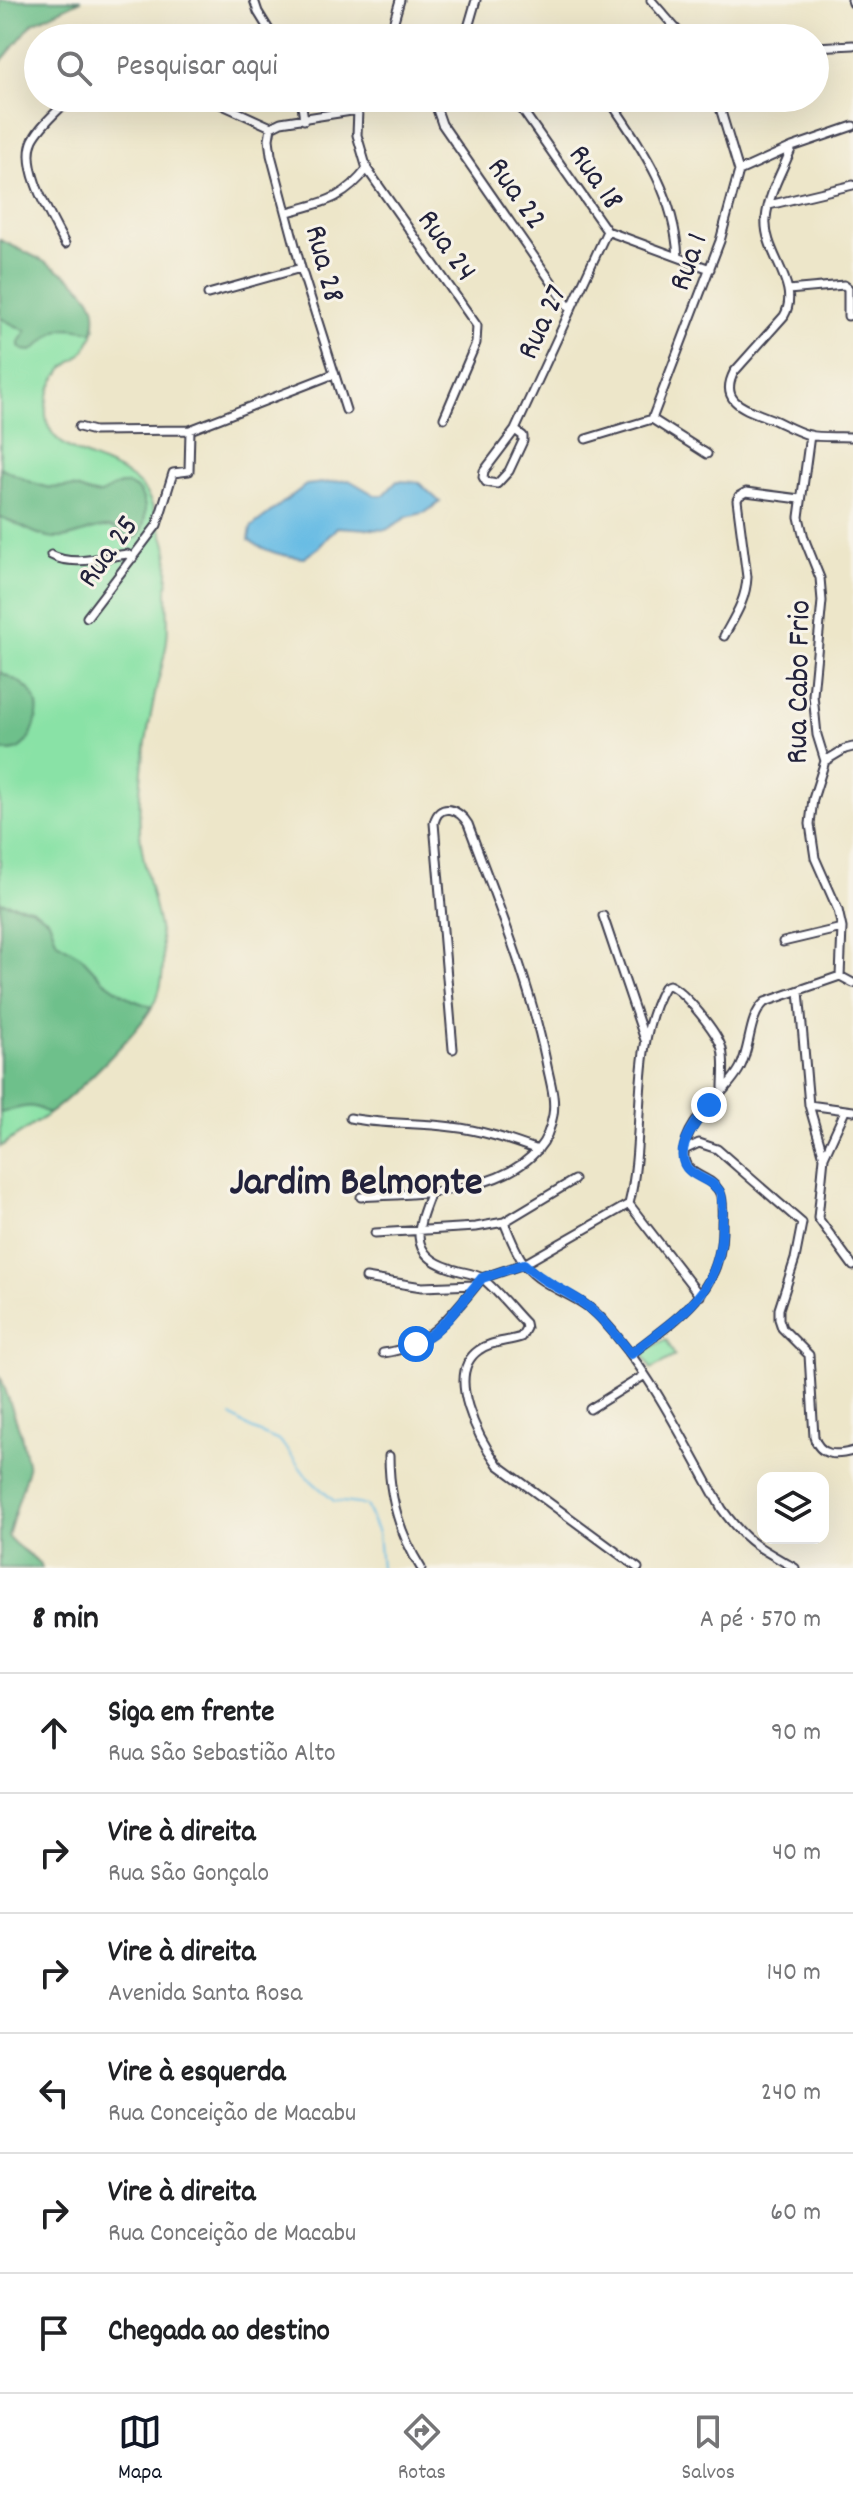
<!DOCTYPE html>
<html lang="pt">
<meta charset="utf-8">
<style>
body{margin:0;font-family:Dekko,sans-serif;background:#f2f2f2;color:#202124}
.controls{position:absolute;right:24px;bottom:24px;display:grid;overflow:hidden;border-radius:16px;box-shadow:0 8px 32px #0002}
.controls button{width:72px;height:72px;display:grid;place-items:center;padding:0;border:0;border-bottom:2px solid #e0e0e0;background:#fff;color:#202124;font:40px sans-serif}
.stop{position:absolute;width:24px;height:24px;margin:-18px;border:6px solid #1a73e8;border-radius:50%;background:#fff}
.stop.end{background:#1a73e8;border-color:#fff;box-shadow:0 2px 8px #0008}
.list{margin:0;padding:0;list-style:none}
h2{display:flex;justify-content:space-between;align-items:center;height:104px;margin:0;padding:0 32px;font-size:34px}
h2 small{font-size:26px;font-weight:400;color:#757577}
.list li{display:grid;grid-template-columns:52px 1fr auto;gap:24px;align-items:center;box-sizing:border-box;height:120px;padding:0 32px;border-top:2px solid #e0e0e0}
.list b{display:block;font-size:30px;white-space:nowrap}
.list p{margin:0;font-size:26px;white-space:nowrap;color:#757577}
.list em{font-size:26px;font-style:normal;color:#757577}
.icon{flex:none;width:44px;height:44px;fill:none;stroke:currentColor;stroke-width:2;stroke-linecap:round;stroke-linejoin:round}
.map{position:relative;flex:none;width:853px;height:1568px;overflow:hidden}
.search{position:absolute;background:#fff;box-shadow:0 8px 32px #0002;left:24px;right:24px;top:24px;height:88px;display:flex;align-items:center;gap:20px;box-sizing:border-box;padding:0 28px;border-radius:44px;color:#757577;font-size:30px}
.sheet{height:824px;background:#fff}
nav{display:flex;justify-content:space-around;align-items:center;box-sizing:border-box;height:112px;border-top:2px solid #e0e0e0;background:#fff;font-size:22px;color:#757577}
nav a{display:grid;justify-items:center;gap:4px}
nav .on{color:#111827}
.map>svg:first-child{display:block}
</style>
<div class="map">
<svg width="853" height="1568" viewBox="0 0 853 1568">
<rect width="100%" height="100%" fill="#f7f3e8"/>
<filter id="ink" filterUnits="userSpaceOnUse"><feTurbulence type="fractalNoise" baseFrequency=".0125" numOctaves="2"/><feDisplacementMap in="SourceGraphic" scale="16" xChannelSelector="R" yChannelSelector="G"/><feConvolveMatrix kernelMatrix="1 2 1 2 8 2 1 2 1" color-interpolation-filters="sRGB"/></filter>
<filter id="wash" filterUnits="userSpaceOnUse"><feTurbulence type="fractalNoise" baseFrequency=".006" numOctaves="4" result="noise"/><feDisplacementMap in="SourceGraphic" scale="32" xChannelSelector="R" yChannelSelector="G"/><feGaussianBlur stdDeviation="1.8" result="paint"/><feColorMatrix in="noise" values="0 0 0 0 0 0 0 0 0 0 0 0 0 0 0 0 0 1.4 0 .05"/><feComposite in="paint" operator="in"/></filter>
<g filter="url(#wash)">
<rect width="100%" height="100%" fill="#ede6c9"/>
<path fill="#89e2a6" stroke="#568270" stroke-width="2" d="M0,240C40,259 126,294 84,351C79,359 68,363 62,370C50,383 43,404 47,421C56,462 128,456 149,498C153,507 166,541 167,550C170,563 167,579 167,592C167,608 169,625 167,640C165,658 159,676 155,694C146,739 137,785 140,831C142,881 174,943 159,992C149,1023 81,1087 55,1109C38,1123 18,1134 0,1147Z
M666,1339L675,1356L651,1369L642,1352Z"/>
<path fill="#6ec08b" stroke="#487163" stroke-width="2" d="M0,0H81L33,23L0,63Z
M0,240C28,254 82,275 94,306C97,315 95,324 93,332C56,323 59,330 32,351L23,350L19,346V342L26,331L0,318Z
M0,467C15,474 30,484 46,487C54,489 62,486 70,487C81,487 89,496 100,494C111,491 116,481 129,485C150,492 148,525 137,538C124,539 120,528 108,527C91,527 76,538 59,538C39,539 19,523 0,517Z
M0,672C12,678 29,685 35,698C42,713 33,740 18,749C13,752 6,751 0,750Z
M0,902L31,908L49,920L57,942L81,956L102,979L119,991L133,1000L152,1007C140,1030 71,1099 48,1114C30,1100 20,1109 0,1113Z
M0,1375L21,1434L28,1468L8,1536C17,1550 36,1555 42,1568H0Z"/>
<path fill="#67bce4" stroke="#446f90" stroke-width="2" d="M349,480L375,495H384L397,481L418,482L440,502L426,512L407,517L386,530L337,527L319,547L304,558C283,556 266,552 249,540L251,527L306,485Z"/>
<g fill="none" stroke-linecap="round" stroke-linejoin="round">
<path stroke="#67bce4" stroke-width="2" d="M231,1416L249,1428L281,1442L307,1477L334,1501L366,1505L378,1533L381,1568"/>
</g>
</g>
<g filter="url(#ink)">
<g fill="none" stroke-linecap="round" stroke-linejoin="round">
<g stroke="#403f50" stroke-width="11">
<path id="street" d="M254,0L258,12L274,38
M651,0L684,38
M852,0L853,3
M389,38L400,0
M465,38L476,0
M494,38L517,33L543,38
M815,47L853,45
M207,98L271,127L281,122L358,110L380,98
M301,98L304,120
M363,98L358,110L357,135L367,169L477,326L476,343L444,418
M433,98L442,124L571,310
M514,98L607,231L710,269
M608,98C643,150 674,192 678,257
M717,98L739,171
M271,127L269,139L271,155L301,268L346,410
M792,147C783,170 768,194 766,219C763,253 802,285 784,316L734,372C717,405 751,410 774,420C785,425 797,432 809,435C822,438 839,436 853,437
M769,205L853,185
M288,212C324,202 343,200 367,169
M65,244C52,218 20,168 33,140C41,124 58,111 70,98
M788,290L844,285L848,288V316
M208,294L301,268
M652,419L720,241L739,171L792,147L853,126
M652,419L707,454
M79,427L94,431L190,430L334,374
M515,430L523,436V441L509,471L497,484L486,482L483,477L484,471L515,430L607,231
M810,435L799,517L804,538L820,578L822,601L813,695L817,735L825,761L813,799L810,824L815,858L838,910L842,928L840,976
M586,439L652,419
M51,555C73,567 103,557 127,554L133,558
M87,617L157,525L173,473L189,471L190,430
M724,636C735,616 746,600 747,577L737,500L739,496L746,492L800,499
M825,761L845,749L853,747
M603,916L645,1040
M783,942L842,928
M799,991L809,1105L824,1157
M809,1105L853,1111
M845,1111L824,1157L818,1218L853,1266
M350,1118C384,1125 418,1122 452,1127C481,1130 510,1140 538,1150
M684,1150L699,1143L717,1149L802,1223
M431,1192C418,1225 406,1254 450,1268C460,1272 472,1273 480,1277C492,1284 514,1312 525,1323L526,1328L521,1337C507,1342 491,1341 479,1350C444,1374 479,1439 498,1465L638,1568
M361,1197C415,1193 501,1195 539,1148C546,1140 551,1126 553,1115C556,1097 549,1078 546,1061C529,979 497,902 468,824C459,809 439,801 434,823L453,1049
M629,1204C646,1137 630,1047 664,987L669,985C684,991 718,1033 722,1049C725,1062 723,1075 723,1088
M629,1204L700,1296
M504,1222C510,1236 516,1254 526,1266C544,1289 580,1295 601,1318C652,1373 685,1444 722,1509C747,1544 760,1548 795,1568
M802,1223L795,1259L779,1309V1319L782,1328L809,1355L814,1437C820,1456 835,1456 853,1451
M375,1233L476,1227L504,1222L574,1180
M366,1278L422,1287L475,1285
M482,1278L524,1264L629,1204
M383,1353C429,1348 454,1312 482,1278
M631,1354C677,1318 723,1292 722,1227C722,1216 724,1200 719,1191C710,1174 682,1177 684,1153C686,1117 724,1098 740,1068C751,1047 748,1017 765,1002L840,976L853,983
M590,1409L645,1375
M389,1456C389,1497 399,1533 421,1568"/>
</g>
<use href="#street" stroke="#fff" stroke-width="7"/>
</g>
</g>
<g fill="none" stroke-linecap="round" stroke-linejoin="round" filter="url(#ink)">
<path stroke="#1a73e8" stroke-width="10" d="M416,1344L433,1333L448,1319L482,1278L524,1264C541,1281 563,1289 583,1303C602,1316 616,1336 631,1354C680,1315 723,1293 722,1223C722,1214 724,1201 720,1192C714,1181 699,1179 690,1171C669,1153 698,1120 709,1105"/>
</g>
<g text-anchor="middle" stroke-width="6" stroke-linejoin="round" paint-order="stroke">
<g font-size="32" fill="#22223b" stroke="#f7f3e8">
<text transform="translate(598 176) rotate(55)" y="11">Rua 18</text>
<text transform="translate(519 192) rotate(55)" y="11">Rua 22</text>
<text transform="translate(449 244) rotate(55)" y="11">Rua 24</text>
<text transform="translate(686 261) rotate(-70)" y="11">Rua 1</text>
<text transform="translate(327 263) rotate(75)" y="11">Rua 28</text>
<text transform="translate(540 321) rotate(-65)" y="11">Rua 27</text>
<text transform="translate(106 550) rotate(-54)" y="11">Rua 25</text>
<text transform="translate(796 682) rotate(-89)" y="11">Rua Cabo Frio</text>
</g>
<g font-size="40" font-weight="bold" fill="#22223b" stroke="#f7f3e8">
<text x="356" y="1193">Jardim Belmonte</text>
</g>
</g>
</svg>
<div class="controls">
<button><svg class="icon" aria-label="layers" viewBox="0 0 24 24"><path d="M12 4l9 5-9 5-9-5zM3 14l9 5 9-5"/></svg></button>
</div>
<div class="stop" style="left:416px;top:1344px"></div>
<div class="stop end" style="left:709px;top:1105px"></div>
<div class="search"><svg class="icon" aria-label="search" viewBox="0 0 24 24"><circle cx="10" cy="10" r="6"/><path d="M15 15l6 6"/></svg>Pesquisar aqui</div>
</div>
<section class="sheet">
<h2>8 min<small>A pé · 570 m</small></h2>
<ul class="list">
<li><svg class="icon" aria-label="ahead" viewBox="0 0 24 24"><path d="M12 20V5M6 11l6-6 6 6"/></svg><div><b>Siga em frente</b><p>Rua São Sebastião Alto</p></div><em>90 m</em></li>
<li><svg class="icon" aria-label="right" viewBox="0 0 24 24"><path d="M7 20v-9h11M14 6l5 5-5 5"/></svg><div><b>Vire à direita</b><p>Rua São Gonçalo</p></div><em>40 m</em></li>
<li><svg class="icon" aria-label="right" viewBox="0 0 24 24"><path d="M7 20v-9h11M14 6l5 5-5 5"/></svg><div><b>Vire à direita</b><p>Avenida Santa Rosa</p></div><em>140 m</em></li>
<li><svg class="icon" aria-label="left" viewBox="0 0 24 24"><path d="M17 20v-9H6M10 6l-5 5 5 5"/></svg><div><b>Vire à esquerda</b><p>Rua Conceição de Macabu</p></div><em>240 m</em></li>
<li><svg class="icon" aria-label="right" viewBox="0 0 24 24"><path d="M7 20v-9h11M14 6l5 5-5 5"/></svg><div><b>Vire à direita</b><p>Rua Conceição de Macabu</p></div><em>60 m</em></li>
<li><svg class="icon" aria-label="arrive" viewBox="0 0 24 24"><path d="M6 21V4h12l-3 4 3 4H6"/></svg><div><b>Chegada ao destino</b></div></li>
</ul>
</section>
<nav>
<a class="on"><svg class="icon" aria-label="map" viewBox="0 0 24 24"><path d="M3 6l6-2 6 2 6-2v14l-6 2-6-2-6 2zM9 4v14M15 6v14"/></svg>Mapa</a>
<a><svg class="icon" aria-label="directions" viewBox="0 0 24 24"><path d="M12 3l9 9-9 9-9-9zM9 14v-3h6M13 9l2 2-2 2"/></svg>Rotas</a>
<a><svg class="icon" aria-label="saved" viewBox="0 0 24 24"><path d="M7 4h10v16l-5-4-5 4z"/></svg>Salvos</a>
</nav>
